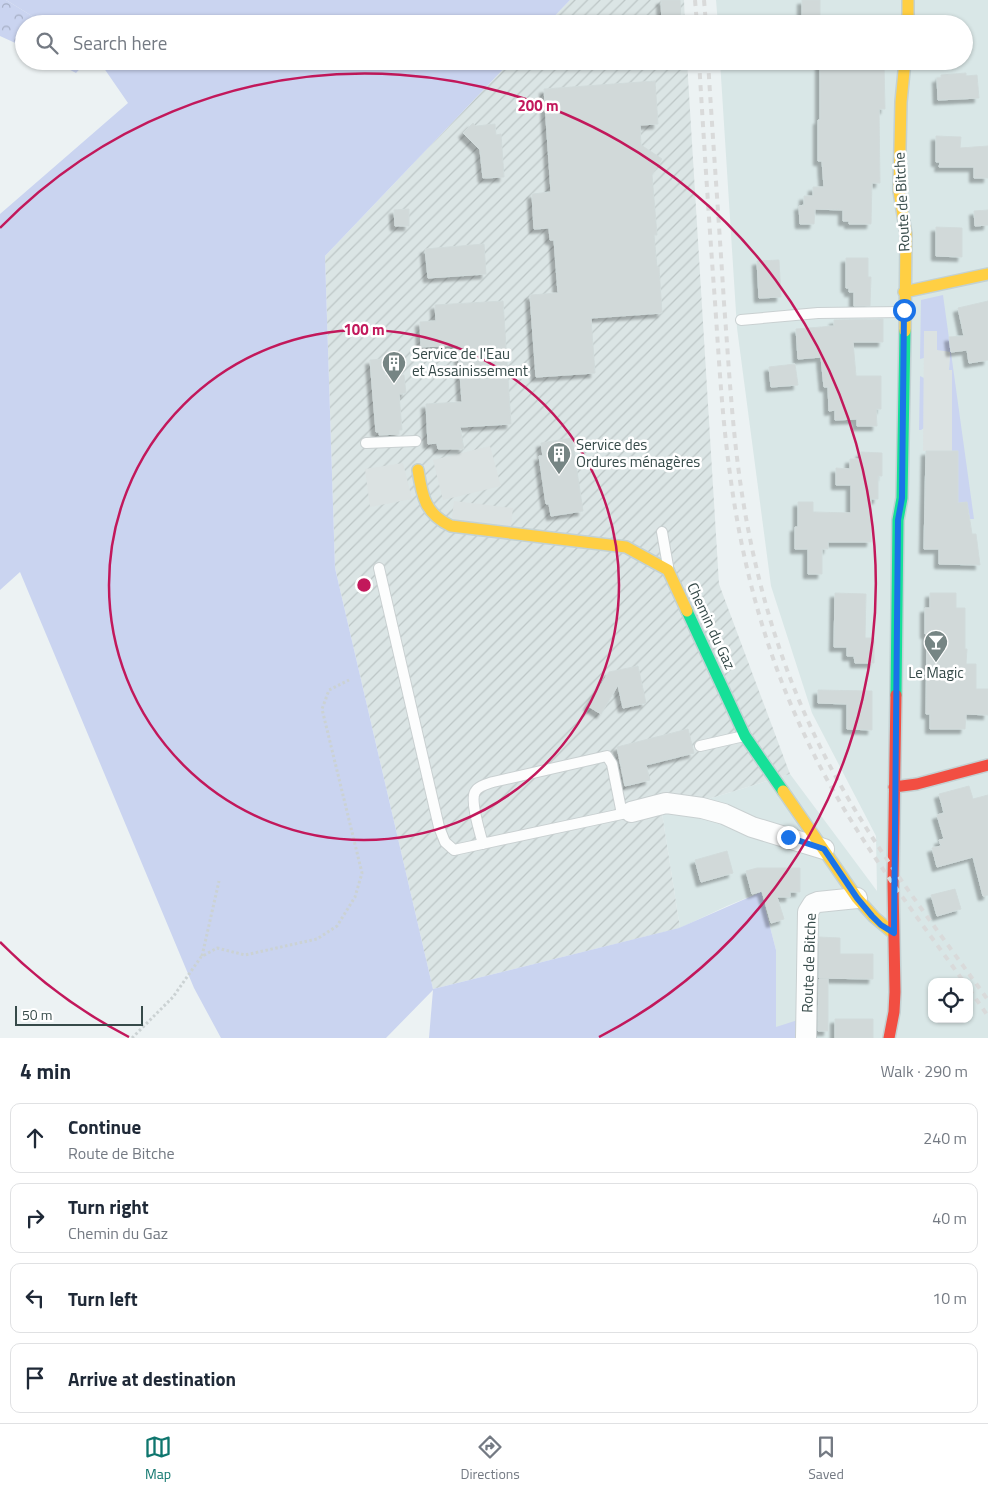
<!DOCTYPE html>
<meta charset="utf-8">
<style>
body{margin:0;font-family:"Titillium Web",sans-serif;background:#f6f6f7;color:#1f2937}
.controls{position:absolute;right:15px;bottom:15px;display:grid;overflow:hidden;border-radius:10px;box-shadow:0 1px 4px #0004}
.controls button{width:45px;height:45px;display:grid;place-items:center;padding:0;border:0;border-bottom:1px solid #e0e1e3;background:#fff;color:#1f2937;font:25px sans-serif}
.scale{position:absolute;left:15px;bottom:12px;width:128px;box-sizing:border-box;padding-left:5px;border:2px solid #364a49;border-top:0;font-size:14px;line-height:18px;white-space:nowrap;color:#364a49;-webkit-text-stroke:4px #fff;paint-order:stroke}
.stop{position:absolute;width:15px;height:15px;margin:-11px;border:4px solid #1a73e8;border-radius:50%;background:#fff}
.stop.end{background:#1a73e8;border-color:#fff;box-shadow:0 1px 5px #0008}
.list{margin:0;padding:0;list-style:none}
h2{display:flex;justify-content:space-between;align-items:center;height:65px;margin:0;padding:0 20px;font-size:21px}
h2 small{font-size:16px;font-weight:400;color:#747a83}
.list li{display:grid;grid-template-columns:32px 1fr auto;gap:15px;align-items:center;box-sizing:border-box;height:70px;margin:0 10px 10px;padding:0 10px;border:1px solid #e0e1e3;border-radius:10px}
.list b{display:block;font-size:19px;white-space:nowrap}
.list p{margin:0;font-size:16px;white-space:nowrap;color:#747a83}
.list em{font-size:16px;font-style:normal;color:#747a83}
.icon{flex:none;width:28px;height:28px;fill:none;stroke:currentColor;stroke-width:2;stroke-linecap:round;stroke-linejoin:round}
.map{position:relative;flex:none;width:988px;height:1038px;overflow:hidden}
.search{position:absolute;background:#fff;box-shadow:0 1px 4px #0004;left:15px;right:15px;top:15px;height:55px;display:flex;align-items:center;gap:12px;box-sizing:border-box;padding:0 18px;border-radius:28px;color:#747a83;font-size:19px}
.sheet{height:385px;background:#fff}
nav{display:flex;justify-content:space-around;align-items:center;box-sizing:border-box;height:70px;border-top:1px solid #e0e1e3;background:#fff;font-size:14px;color:#747a83}
nav a{display:grid;justify-items:center;gap:2px}
nav .on{color:#0f766e}
.map>svg:first-child{display:block}
</style>
<div class="map">
<svg width="988" height="1038" viewBox="0 0 988 1038">
<defs>
<pattern id="industrial-furrows" width="10" height="10" patternUnits="userSpaceOnUse" patternTransform="scale(1.25)"><rect width="10" height="10" fill="#dbe5e5"/><path d="M-1 1l2-2M0 10L10 0M9 11l2-2" fill="none" stroke="#bdc6c6"/></pattern>
<pattern id="forest-crowns" width="20" height="18" patternUnits="userSpaceOnUse" patternTransform="scale(1.25)"><rect width="20" height="18" fill="#cad4f0"/><path d="M2 6a3 3 0 1 1 6 0M12 15a3 3 0 1 1 6 0" fill="none" stroke="#a5aec4"/></pattern>
<filter id="shadow"><feDropShadow dx="-4.5" dy="4.5" stdDeviation="1" flood-color="#0004"/></filter>
</defs>
<rect width="100%" height="100%" fill="#ecf2f3"/>
<path fill="#d9e7e7" fill-rule="evenodd" d="M716,0H988V1038H800L776,1027V950L761,892L727,906L680,928L662,813L790,774L877,891L876,836L812,713L771,586L737,328L720,61H964V24H718ZM932,982H969V1019H932Z"/>
<path fill="url(#industrial-furrows)" d="M570,0H684L685,24H547Z
M511,61H687L719,584L790,774L662,813L680,928L433,989L335,568L325,256Z"/>
<path fill="#cad4f0" d="M6,0H570L547,24H45Z
M99,61H511L325,256L335,568L433,989L679,928L761,892L776,950V1027L801,1019L800,1038H429L433,990L386,1038H221L194,988L20,572L0,590V214L128,103Z
M943,295L974,519H970L967,503H958V451H952V371L949,370L950,352L938,351L924,331V358L920,359L921,300Z
M920,376L924,378V428L921,430H919Z"/>
<path fill="url(#forest-crowns)" d="M0,0H6L45,24H24V47L0,36Z
M53,61H87L76,73Z"/>
<path fill="#dbe2e2" d="M924,331H937V350L950,352L949,370H952V451H923Z
M490,446L501,486L443,500L433,460Z
M403,463L412,499L370,507L365,469Z
M454,501L513,508L510,533L451,526Z"/>
<path fill="#d1d9d9" stroke="#d1dbdb" filter="url(#shadow)" d="M661,0H680L681,24H662Z
M802,0H820V18H802Z
M820,61H884L885,109H879L880,183H872L871,224H849V221H843V210L815,209L814,224H800L799,206L804,205V196H813V187H824L822,161H818V120H820Z
M966,73V76L977,75L979,98L938,100L937,78H941V75Z
M655,81L658,124L640,125L641,145L662,159L652,175L657,235H654L657,267H659L662,313L591,318L595,373L536,377L530,295L558,293L554,240H550L549,228L534,229L532,194L551,192L544,89Z
M473,123L476,126L495,124L496,135L501,134L504,177L483,178L480,150L463,133Z
M936,136L961,137L960,148L988,146V178H974V167H939L940,162H936Z
M409,209V226H395L394,210Z
M988,210V225L975,226L974,211Z
M936,227L962,228V257L936,256Z
M484,244L486,274L428,278L425,249Z
M846,258H868V277H871L870,306H854V292H849V288H846Z
M779,260L781,297L759,298L757,261Z
M503,301L511,424L460,427L464,449H438L437,443L428,444L426,404L462,402L458,345L421,347L420,322L436,321L435,305Z
M988,301V360L969,363L967,350L951,352L949,337L964,336L958,308Z
M883,319V342H853L856,376H881V409H876L877,426H857V419L835,420V410L829,411L828,387H824L821,357L798,359L796,329L834,326V320Z
M384,359L385,376L404,375L406,393L399,394L402,430H399V434L379,435V432H376L370,360Z
M795,364L798,385L771,387L769,367Z
M572,438L583,511L551,516L549,504H546L539,456H543L541,443Z
M926,451H958V503L967,502L972,534H976L980,565L939,564V549H924Z
M861,452L882,453V476H878V499H871V542H828V549H822V574H808V549H795V527H798V502H813V512L851,513V485H836V468L850,469V459H860Z
M835,593L866,594L865,638H874V663H855L854,656H847V647H834Z
M930,593H956V608H965V649H967L966,664H976V689H988V715L966,714L965,729H930V714H926L927,634H925V608H930Z
M638,666L646,703L623,708L618,685L601,714L588,706L609,672Z
M818,690L872,691V730L847,729V704L818,703Z
M688,729L694,753L646,765L650,780L625,786L617,747Z
M969,786L973,799L988,795V895L983,896L973,857L937,867L932,848L941,846L939,840L944,839L937,815L944,813L939,794Z
M727,851L733,873L701,882L695,860Z
M757,868H800V892H790V897H777L784,919L771,923L762,891L752,894L746,871Z
M955,889L961,909L937,916L931,895Z
M819,937L840,938V954H873V979L819,978Z
M819,979H828V1031H818Z
M835,1019H873V1038H835Z"/>
<g fill="none" stroke-linecap="round" stroke-linejoin="round">
<g stroke="#c9d0d1" stroke-width="12">
<path id="lane" d="M741,320L818,313L903,312
M366,443L416,441
M662,532L668,566
M379,568L439,827L445,842L454,850L631,812
M700,746L744,736
M483,844C480,833 470,801 475,792C478,786 487,784 493,782L607,756L612,764L622,814"/>
</g>
<g stroke="#c9d0d1" stroke-width="22">
<path id="street" d="M631,812L666,803L702,808L724,814L752,827L824,849
M806,1038L808,912L813,904L818,902L857,898"/>
</g>
<g stroke="#c3d1d3" stroke-width="14">
<path id="fast" d="M687,611L745,736L783,791
M896,695L898,520L902,498L905,331"/>
</g>
<g stroke="#c3d1d3" stroke-width="14">
<path id="slow" d="M908,0V24
M904,292L988,274
M905,331L906,234L899,191L901,102L905,61
M418,470C422,496 425,514 451,526L626,547L668,570L687,611
M783,791L857,898L874,917L893,933"/>
</g>
<g stroke="#c3d1d3" stroke-width="14">
<path id="jam" d="M894,787L917,784L988,765
M889,1038L894,1012L895,992L893,884L896,695"/>
</g>
<path stroke="#cbd2d3" stroke-width="3" stroke-dasharray="2.5 2.5" stroke-linecap="butt" d="M202,956L219,881
M132,1038L173,997L201,957L217,948L245,955L317,939L337,926L355,897L362,873L322,709L329,690L349,680"/>
<use href="#lane" stroke="#fcfdfd" stroke-width="10"/>
<use href="#street" stroke="#fcfdfd" stroke-width="20"/>
<use href="#fast" stroke="#16e098" stroke-width="11"/>
<use href="#slow" stroke="#ffcf43" stroke-width="11"/>
<use href="#jam" stroke="#f24e42" stroke-width="11"/>
<path stroke="#d9dada" stroke-width="4" stroke-dasharray="6 6" stroke-linecap="butt" d="M695,0L697,24
M704,0L706,24
M699,61C704,142 709,222 715,302C719,360 722,417 730,474C742,565 766,655 806,738C847,826 907,903 964,982
M708,61C713,142 719,222 724,303C729,367 732,430 742,494C755,577 778,658 814,734C859,830 926,914 988,1000
M969,989L988,1016"/>
</g>
<g fill="none" stroke-linecap="round" stroke-linejoin="round">
<path stroke="#1a73e8" stroke-width="6" d="M788,837L824,849L857,898L872,916L881,925L894,933L898,520L902,498L904,310"/>
</g>
<g fill="none" stroke="#c2185b" stroke-width="2.5">
<circle cx="364" cy="585" r="255"/>
<path d="M129 1037A510 510 0 0 1 0 942M0 228A510 510 0 1 1 599 1037"/>
</g>
<defs>
<g id="building-pin" transform="scale(1.25)"><path d="M0 17L-7.5 6A9.5 9.5 0 1 1 7.5 6Z" fill="#768584" stroke="#fff"/><path d="M-4-6H4V6H1V3H-1V6H-4ZM-2.5-4.3h1.7v1.8h-1.7ZM.8-4.3h1.7v1.8H.8ZM-2.5-1h1.7V.8h-1.7ZM.8-1h1.7V.8H.8Z" fill="#fff"/></g>
<g id="bar-pin" transform="scale(1.25)"><path d="M0 17L-7.5 6A9.5 9.5 0 1 1 7.5 6Z" fill="#768584" stroke="#fff"/><path d="M-6-5H6L.8 .8V4.5H3.5V6h-7V4.5H-.8V.8Z" fill="#fff"/></g>
</defs>
<g fill-rule="evenodd">
<use href="#building-pin" x="394" y="363"/>
<use href="#building-pin" x="559" y="454"/>
<use href="#bar-pin" x="936" y="642"/>
</g>
<g text-anchor="middle" stroke-width="5" stroke-linejoin="round" paint-order="stroke">
<g font-size="15" fill="#364a49" stroke="#fff">
<text transform="translate(902 202) rotate(-93)" y="5">Route de Bitche</text>
<text transform="translate(711 626) rotate(65)" y="5">Chemin du Gaz</text>
<text transform="translate(809 963) rotate(-88)" y="5">Route de Bitche</text>
</g>
<g font-size="15" fill="#364a49" stroke="#fff" text-anchor="start">
<text x="412" y="359">Service de l'Eau<tspan x="412" dy="17">et Assainissement</tspan></text>
<text x="576" y="450">Service des<tspan x="576" dy="17">Ordures ménagères</tspan></text>
<text x="936" y="678" text-anchor="middle">Le Magic</text>
</g>
</g>
<circle cx="364" cy="585" r="8" fill="#c2185b" stroke="#fff" stroke-width="2.5"/>
<g font-size="15" text-anchor="middle" font-weight="bold" fill="#c2185b" stroke="#fff" stroke-width="5" stroke-linejoin="round" paint-order="stroke">
<text x="538" y="111">200 m</text>
<text x="364" y="335">100 m</text>
</g>
</svg>
<div class="controls">
<button><svg class="icon" aria-label="locate" viewBox="0 0 24 24"><circle cx="12" cy="12" r="6"/><path d="M12 2v4M12 18v4M2 12h4M18 12h4"/></svg></button>
</div>
<div class="scale">50 m</div>
<div class="stop" style="left:904px;top:310px"></div>
<div class="stop end" style="left:788px;top:837px"></div>
<div class="search"><svg class="icon" aria-label="search" viewBox="0 0 24 24"><circle cx="10" cy="10" r="6"/><path d="M15 15l6 6"/></svg>Search here</div>
</div>
<section class="sheet">
<h2>4 min<small>Walk · 290 m</small></h2>
<ul class="list">
<li><svg class="icon" aria-label="ahead" viewBox="0 0 24 24"><path d="M12 20V5M6 11l6-6 6 6"/></svg><div><b>Continue</b><p>Route de Bitche</p></div><em>240 m</em></li>
<li><svg class="icon" aria-label="right" viewBox="0 0 24 24"><path d="M7 20v-9h11M14 6l5 5-5 5"/></svg><div><b>Turn right</b><p>Chemin du Gaz</p></div><em>40 m</em></li>
<li><svg class="icon" aria-label="left" viewBox="0 0 24 24"><path d="M17 20v-9H6M10 6l-5 5 5 5"/></svg><div><b>Turn left</b></div><em>10 m</em></li>
<li><svg class="icon" aria-label="arrive" viewBox="0 0 24 24"><path d="M6 21V4h12l-3 4 3 4H6"/></svg><div><b>Arrive at destination</b></div></li>
</ul>
</section>
<nav>
<a class="on"><svg class="icon" aria-label="map" viewBox="0 0 24 24"><path d="M3 6l6-2 6 2 6-2v14l-6 2-6-2-6 2zM9 4v14M15 6v14"/></svg>Map</a>
<a><svg class="icon" aria-label="directions" viewBox="0 0 24 24"><path d="M12 3l9 9-9 9-9-9zM9 14v-3h6M13 9l2 2-2 2"/></svg>Directions</a>
<a><svg class="icon" aria-label="saved" viewBox="0 0 24 24"><path d="M7 4h10v16l-5-4-5 4z"/></svg>Saved</a>
</nav>
